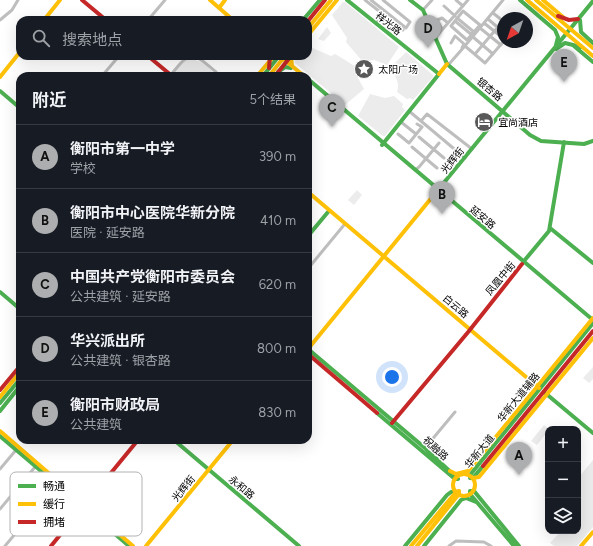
<!DOCTYPE html>
<html lang="zh">
<meta charset="utf-8">
<style>
body{margin:0;font-family:Figtree,"Noto Sans SC",sans-serif;background:#20242c;color:#f1f3f6}
.controls{position:absolute;right:12px;bottom:12px;display:grid;overflow:hidden;border-radius:8px;box-shadow:0 4px 16px #0002}
.controls button{width:36px;height:36px;display:grid;place-items:center;padding:0;border:0;border-bottom:1px solid #363941;background:#171b24;color:#f1f3f6;font:20px sans-serif}
.compass{position:absolute;left:497px;top:12px;width:36px;height:36px;border-radius:50%;background:#171b24;box-shadow:0 4px 16px #0002;rotate:220deg}
.you{position:absolute;left:392px;top:377px;width:14px;height:14px;margin:-10px;border:3px solid #fff;border-radius:50%;background:#1a73e8;box-shadow:0 0 0 6px #1a73e833}
.badge{display:grid;place-items:center;width:26px;height:26px;border-radius:50%;background:#adaeaf;color:#111;font-size:13px;font-weight:700}
.pin{position:absolute;translate:-50% -33px;filter:drop-shadow(0 1px 2px #0008)}
.pin::after{content:'';position:absolute;top:21px;width:14px;height:12px;background:inherit;clip-path:polygon(0 0,100% 0,50% 100%)}
.list{margin:0;padding:0;list-style:none}
h2{display:flex;justify-content:space-between;align-items:center;height:52px;margin:0;padding:0 16px;font-size:17px}
h2 small{font-size:13px;font-weight:400;color:#9ea1a6}
.list li{display:grid;grid-template-columns:26px 1fr auto;gap:12px;align-items:center;box-sizing:border-box;height:64px;padding:0 16px;border-top:1px solid #363941}
.list b{display:block;font-size:15px;white-space:nowrap}
.list p{margin:0;font-size:13px;white-space:nowrap;color:#9ea1a6}
.list em{font-size:13px;font-style:normal;color:#9ea1a6}
.icon{flex:none;width:22px;height:22px;fill:none;stroke:currentColor;stroke-width:2;stroke-linecap:round;stroke-linejoin:round}
.map{position:relative;flex:none;width:593px;height:546px;overflow:hidden}
.search{position:absolute;background:#171b24;box-shadow:0 4px 16px #0002;left:16px;top:16px;width:296px;height:44px;display:flex;align-items:center;gap:10px;box-sizing:border-box;padding:0 14px;border-radius:12px;color:#9ea1a6;font-size:15px}
.panel{position:absolute;background:#171b24;box-shadow:0 4px 16px #0002;left:16px;top:72px;width:296px;height:372px;border-radius:12px}
.map>svg:first-child{display:block}
</style>
<div class="map">
<svg width="593" height="546" viewBox="0 0 593 546">
<rect width="100%" height="100%" fill="#fff"/>
<path fill="#ececec" d="M343,2H345L399,47L387,65L374,60L363,62L346,42L347,38L332,15Z
M327,27L331,33L324,41L318,39Z
M308,46L331,56L335,54C343,58 351,65 358,67V78L364,89L345,105L295,63V61L299,56H308Z
M406,52L433,75V77L413,100L410,98L407,99L397,92C400,83 396,76 390,68Z
M187,59C197,58 208,65 213,73L211,76H175L173,74Z
M370,94L385,98L394,96L403,104L402,107L405,110L385,136H383L358,116Z
M357,190L362,195L354,205L348,200Z
M593,367V379L589,383L583,378Z
M544,425L549,429L548,431L537,445L531,441Z
M593,460V527L577,546H554L550,543L561,531H578V478Z"/>
<g fill="none" stroke-linecap="round" stroke-linejoin="round">
<path stroke="#bebebe" stroke-width="3" d="M365,0L403,30
M371,0L406,28L410,22L383,0
M456,0L463,6
M444,6L455,16
M423,10L432,0
M463,11L480,25L467,40L451,26Z
M493,13L503,21
M457,18L474,32
M488,19L503,32
M0,20L12,10L18,0
M148,20L165,0
M223,20L227,15
M455,21L472,35
M376,23L383,14
M484,23L503,38
M480,28L501,45
M442,29L437,20L442,18L448,23
M473,37L493,54
M435,38L468,0
M451,43L455,36L464,44L462,48
M465,46L485,63L503,42
M475,54L503,21
M447,64L450,63L464,47L503,0
M102,76L119,56
M170,76C191,50 191,51 216,72
M409,111L465,158
M421,121L427,114L472,149
M401,122L416,134
M398,134L409,143L422,127L417,124
M419,137L444,158
M412,147L437,168
M415,170L419,167L439,143
M308,262L311,265L344,225
M425,448L455,412
M0,469L16,450
M0,509L35,467
M5,546L56,485
M449,546L456,541L484,542L491,546"/>
<path stroke="#4caf50" stroke-width="4" d="M347,0L439,74L382,145
M410,0L423,10L447,64L530,135L541,141L584,144L593,141
M520,0L555,30L558,37L556,45
M303,20L320,0
M580,20L581,32L593,43
M574,46L593,62
M556,49L565,43L581,47
M278,72L285,67L291,68
M263,76L279,56
M308,79L593,320
M0,91L20,108
M433,196L593,1
M550,228L593,263
M308,236L328,212
M524,261L549,231L564,142
M0,292L20,309
M308,349L425,448L458,479H455L377,413
M544,392L593,433
M0,403L20,379
M0,411L20,386
M0,436L129,546
M174,440L299,546
M483,466L473,478H470V475L593,323
M405,546L447,495L451,492H456
M424,546L461,500L466,498L476,502
M514,546L470,494V491H474L519,546"/>
<path stroke="#ffc107" stroke-width="4" d="M210,0L233,20
M527,0L593,56
M536,0L593,48
M543,0L563,17
M219,8L225,0
M44,20L60,0
M308,28L331,0
M308,35L337,0
M291,56L292,66
M281,57L304,76
M439,74L447,64
M257,76L274,56
M269,76L285,56
M0,77L20,52
M308,192L539,388
M308,349L433,196
M0,397L20,372
M0,431L133,546
M450,471L456,474L468,471L593,318
M453 485a11 11 0 1 1 22 0a11 11 0 1 1-22 0Z
M473,478L479,477L593,338
M146,546L233,440
M411,546L456,492L459,491V494L417,546
M581,546L593,532"/>
<path stroke="#c62828" stroke-width="4" d="M82,0L106,20
M558,16L569,20L578,19
M308,21L325,0
M148,56L172,76
M269,68L270,56
M275,76L291,56
M308,354L377,413
M0,390L20,366
M392,423L469,331L522,264
M483,466L593,331
M51,546L138,440"/>
</g>
<defs>
<g id="sight-disc" transform="scale(1)"><circle r="9.5" fill="#595959" stroke="#fff"/><path d="M0-6L1.8-2.2L6-1.7L2.9 1.2L3.7 5.4L0 3.3L-3.7 5.4L-2.9 1.2L-6-1.7L-1.8-2.2Z" fill="#fff"/></g>
<g id="hotel-disc" transform="scale(1)"><circle r="9.5" fill="#595959" stroke="#fff"/><path d="M-6-4.5h1.5V1H6V5H4.5V3h-9V5H-6ZM-4 0a1.8 1.8 0 1 1 3.6 0ZM.5 0V-2.5h3Q6-2.5 6 0Z" fill="#fff"/></g>
</defs>
<g fill-rule="evenodd">
<use href="#sight-disc" x="364" y="69"/>
<use href="#hotel-disc" x="484" y="122"/>
</g>
<g text-anchor="middle" stroke-width="3" stroke-linejoin="round" paint-order="stroke">
<g font-size="10" fill="#000" stroke="#fff">
<text transform="translate(389 23) rotate(39)" y="4">祥光路</text>
<text transform="translate(490 89) rotate(40)" y="4">银杏路</text>
<text transform="translate(452 160) rotate(-51)" y="4">光辉街</text>
<text transform="translate(483 217) rotate(40)" y="4">延安路</text>
<text transform="translate(500 278) rotate(-50)" y="4">凤凰中街</text>
<text transform="translate(456 306) rotate(40)" y="4">白云路</text>
<text transform="translate(518 397) rotate(-51)" y="4">华新大道辅路</text>
<text transform="translate(436 448) rotate(42)" y="4">祝融路</text>
<text transform="translate(479 451) rotate(-51)" y="4">华新大道</text>
<text transform="translate(242 487) rotate(40)" y="4">永和路</text>
<text transform="translate(183 488) rotate(-51)" y="4">光辉街</text>
</g>
<g font-size="10" fill="#000" stroke="#fff" text-anchor="start">
<text x="378" y="73">太阳广场</text>
<text x="498" y="126">宜尚酒店</text>
</g>
</g>
<rect x="10" y="472" width="132" height="64" rx="6" fill="#fff" stroke="#b2b2b2" stroke-width="1"/>
<rect x="18" y="484" width="18" height="4" fill="#4caf50"/>
<rect x="18" y="502" width="18" height="4" fill="#ffc107"/>
<rect x="18" y="520" width="18" height="4" fill="#c62828"/>
<g font-size="11" fill="#000">
<text x="43" y="490">畅通</text>
<text x="43" y="508">缓行</text>
<text x="43" y="526">拥堵</text>
</g>
</svg>
<div class="controls">
<button>+</button>
<button>−</button>
<button><svg class="icon" aria-label="layers" viewBox="0 0 24 24"><path d="M12 4l9 5-9 5-9-5zM3 14l9 5 9-5"/></svg></button>
</div>
<svg class="compass" viewBox="-18 -18 36 36"><path d="M0-13l5 13h-10z" fill="#e53935"/><path d="M0 13l5-13h-10z" fill="#9ea1a6"/></svg>
<div class="you"></div>
<div class="pin badge" style="left:519px;top:475px">A</div>
<div class="pin badge" style="left:442px;top:214px">B</div>
<div class="pin badge" style="left:332px;top:127px">C</div>
<div class="pin badge" style="left:428px;top:48px">D</div>
<div class="pin badge" style="left:564px;top:82px">E</div>
<div class="search"><svg class="icon" aria-label="search" viewBox="0 0 24 24"><circle cx="10" cy="10" r="6"/><path d="M15 15l6 6"/></svg>搜索地点</div>
<section class="panel">
<h2>附近<small>5个结果</small></h2>
<ul class="list">
<li><span class="badge">A</span><div><b>衡阳市第一中学</b><p>学校</p></div><em>390 m</em></li>
<li><span class="badge">B</span><div><b>衡阳市中心医院华新分院</b><p>医院 · 延安路</p></div><em>410 m</em></li>
<li><span class="badge">C</span><div><b>中国共产党衡阳市委员会</b><p>公共建筑 · 延安路</p></div><em>620 m</em></li>
<li><span class="badge">D</span><div><b>华兴派出所</b><p>公共建筑 · 银杏路</p></div><em>800 m</em></li>
<li><span class="badge">E</span><div><b>衡阳市财政局</b><p>公共建筑</p></div><em>830 m</em></li>
</ul>
</section>
</div>
